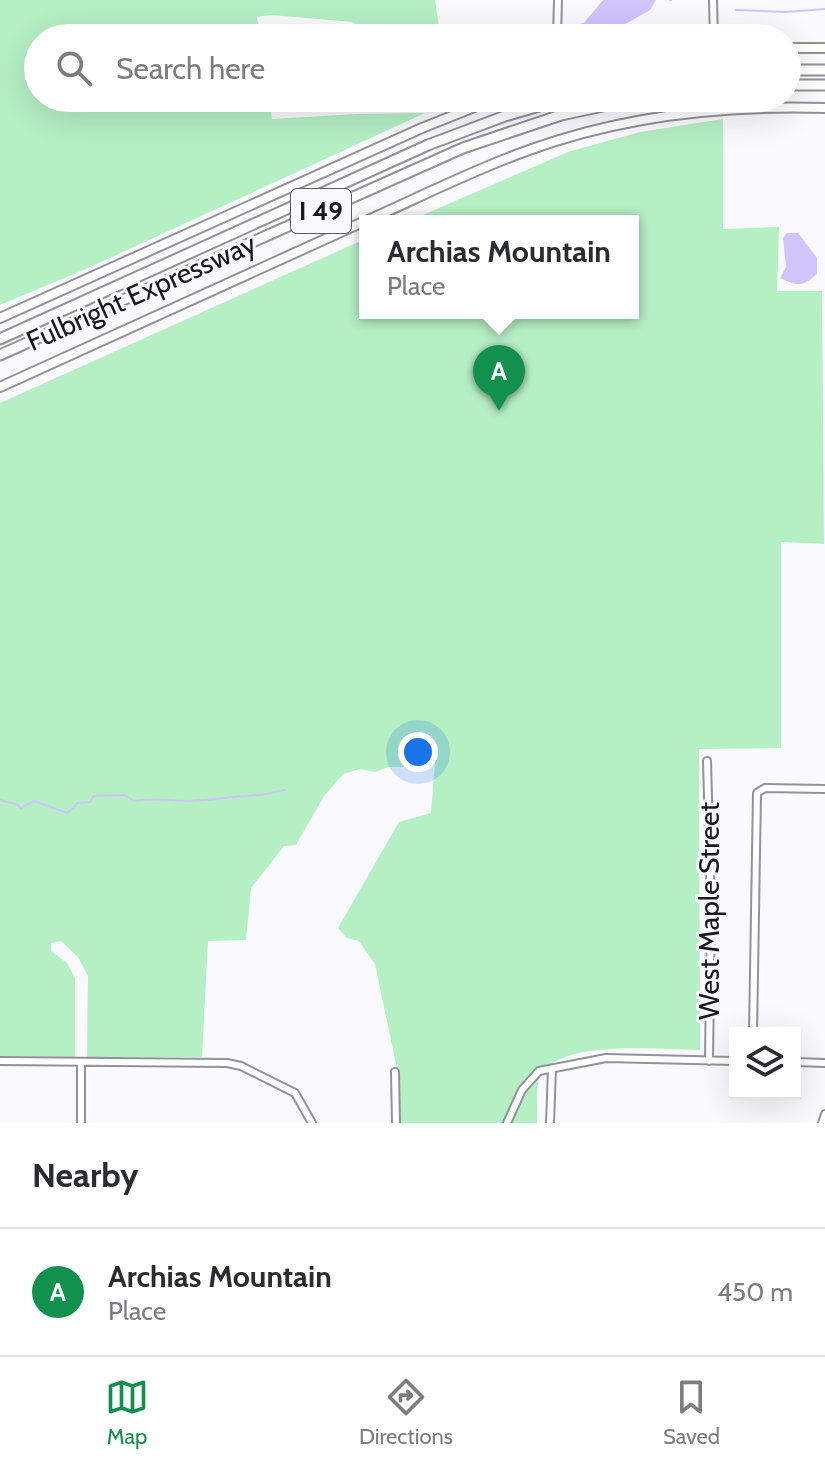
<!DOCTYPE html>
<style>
body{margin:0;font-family:Cabin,sans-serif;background:#f7f7f7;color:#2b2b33}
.controls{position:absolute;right:24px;bottom:24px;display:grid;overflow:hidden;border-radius:0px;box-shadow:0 8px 32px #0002}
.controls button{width:72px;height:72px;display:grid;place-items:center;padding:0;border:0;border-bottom:2px solid #e1e1e2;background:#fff;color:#2b2b33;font:40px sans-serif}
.you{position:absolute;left:418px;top:752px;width:28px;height:28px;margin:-20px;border:6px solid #fff;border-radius:50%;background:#1a73e8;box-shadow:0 0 0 12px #1a73e833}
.badge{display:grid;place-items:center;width:52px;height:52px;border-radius:50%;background:#12914e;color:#fff;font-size:26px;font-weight:700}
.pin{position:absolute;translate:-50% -66px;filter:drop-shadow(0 2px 4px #0008)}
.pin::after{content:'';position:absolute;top:42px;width:28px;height:24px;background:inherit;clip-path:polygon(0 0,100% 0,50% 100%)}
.popup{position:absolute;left:359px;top:215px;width:280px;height:104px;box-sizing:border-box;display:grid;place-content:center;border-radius:0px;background:#fff;filter:drop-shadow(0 2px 6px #0005);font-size:26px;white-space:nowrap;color:#7c7c81}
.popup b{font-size:30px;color:#2b2b33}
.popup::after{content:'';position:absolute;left:50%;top:100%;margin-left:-16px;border:16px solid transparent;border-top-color:#fff}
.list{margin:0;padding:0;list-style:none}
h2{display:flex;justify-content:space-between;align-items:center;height:104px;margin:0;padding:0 32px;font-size:34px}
h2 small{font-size:26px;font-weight:400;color:#7c7c81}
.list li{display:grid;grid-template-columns:52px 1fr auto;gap:24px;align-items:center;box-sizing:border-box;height:128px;padding:0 32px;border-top:2px solid #e1e1e2}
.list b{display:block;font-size:30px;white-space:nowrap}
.list p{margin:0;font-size:26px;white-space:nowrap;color:#7c7c81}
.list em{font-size:26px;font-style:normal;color:#7c7c81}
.icon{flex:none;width:44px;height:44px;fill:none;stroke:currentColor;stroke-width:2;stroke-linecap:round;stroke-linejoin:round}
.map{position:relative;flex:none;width:825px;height:1123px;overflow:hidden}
.search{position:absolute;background:#fff;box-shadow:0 8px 32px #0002;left:24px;right:24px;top:24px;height:88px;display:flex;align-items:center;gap:20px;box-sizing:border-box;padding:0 28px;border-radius:44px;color:#7c7c81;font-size:30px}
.sheet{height:232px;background:#fff}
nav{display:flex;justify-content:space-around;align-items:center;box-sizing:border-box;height:112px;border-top:2px solid #e1e1e2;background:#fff;font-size:22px;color:#7c7c81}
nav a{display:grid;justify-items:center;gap:4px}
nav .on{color:#12914e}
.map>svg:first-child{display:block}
</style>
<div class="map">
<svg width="825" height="1123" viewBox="0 0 825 1123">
<rect width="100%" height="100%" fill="#fafafe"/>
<path fill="#b5efc4" d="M0,0H435L439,26L410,38H371L353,22L271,15L257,17L260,38H38V98H269L272,119L356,114L425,113L88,268L0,305Z
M723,119V229L779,227L777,291H822L824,544L781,542V748L699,749L700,1050C665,1050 551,1037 539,1080C535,1092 538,1110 537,1123H400V1083L375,964L359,941L347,938L338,928L399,822L431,813L435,762L422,751L407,767H388L375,772L360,769L343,774L324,796L296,845L284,846L251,888L246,940L208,941L202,1057H87L88,976L78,957L61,941L51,943V951L67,963L75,978V1057L0,1056V403L365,239V313H633V221H409L568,152L640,132Z"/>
<path fill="#d0c5fc" d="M603,0H656L650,10L601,38H564V27L584,23Z
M787,233H798L817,258V274C801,288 798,286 780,278L786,267L783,238Z"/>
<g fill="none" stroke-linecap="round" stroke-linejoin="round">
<path stroke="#d0c5fc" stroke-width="2" d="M670,0H671
M736,10L786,12L825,9
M0,800L16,804L21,808L34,801L67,813L78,803L90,802L94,796L124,795L134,801C152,797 171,801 190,801C213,800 237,796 260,795C268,795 276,790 285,790"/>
<g stroke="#93919a" stroke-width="10">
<path id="minor" d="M713,0L714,38
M557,38L558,0
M707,761L711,905L709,1061
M753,1033L757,793L765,788L825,789
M0,1061L227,1063L241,1066L295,1093L312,1123
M795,1062L825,1063
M395,1072L396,1123
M81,1123V1063
M507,1123L522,1090L539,1071L606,1058L735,1061
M550,1123L552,1069
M822,1123L825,1114"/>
</g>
<g stroke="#93919a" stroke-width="12">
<path id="major" d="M787,48H825
M366,221C420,197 473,170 529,150C622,116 726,105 825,108
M0,318L422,128L497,98
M0,387L365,221"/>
</g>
<g stroke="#93919a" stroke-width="13">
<path id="highway" d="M787,70H825
M787,85H825
M0,339L428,145L505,116L567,98
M0,355L463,148L561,115L641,98"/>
</g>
<use href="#minor" stroke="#fff" stroke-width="6"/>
<use href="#major" stroke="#fff" stroke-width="8"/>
<use href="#highway" stroke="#fff" stroke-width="9"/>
</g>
<g text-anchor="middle" stroke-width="6" stroke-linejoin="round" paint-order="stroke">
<rect fill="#fafafe" stroke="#5c5c60" stroke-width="2" x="291" y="189" width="60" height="44" rx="6"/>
<g font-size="26" font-weight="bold" fill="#19191c">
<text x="321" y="220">I 49</text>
</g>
<g font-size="28" fill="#19191c" stroke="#fafafe">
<text transform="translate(141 292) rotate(-24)" y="10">Fulbright Expressway</text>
<text transform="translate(709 911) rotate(-90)" y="10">West Maple Street</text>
</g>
</g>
</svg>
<div class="controls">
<button><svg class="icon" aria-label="layers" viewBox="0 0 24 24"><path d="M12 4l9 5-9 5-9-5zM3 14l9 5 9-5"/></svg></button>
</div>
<div class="you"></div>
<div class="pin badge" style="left:499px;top:411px">A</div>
<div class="popup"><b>Archias Mountain</b>Place</div>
<div class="search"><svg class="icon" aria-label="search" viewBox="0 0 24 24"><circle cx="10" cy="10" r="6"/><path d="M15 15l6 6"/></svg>Search here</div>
</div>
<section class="sheet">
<h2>Nearby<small></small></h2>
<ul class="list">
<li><span class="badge">A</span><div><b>Archias Mountain</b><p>Place</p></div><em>450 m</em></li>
</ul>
</section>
<nav>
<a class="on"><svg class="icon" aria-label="map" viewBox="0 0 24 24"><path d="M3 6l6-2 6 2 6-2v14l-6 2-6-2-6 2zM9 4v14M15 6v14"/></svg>Map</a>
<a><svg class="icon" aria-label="directions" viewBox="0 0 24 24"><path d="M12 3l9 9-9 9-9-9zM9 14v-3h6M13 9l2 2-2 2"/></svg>Directions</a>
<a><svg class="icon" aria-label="saved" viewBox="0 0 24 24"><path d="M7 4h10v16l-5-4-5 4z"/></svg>Saved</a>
</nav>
